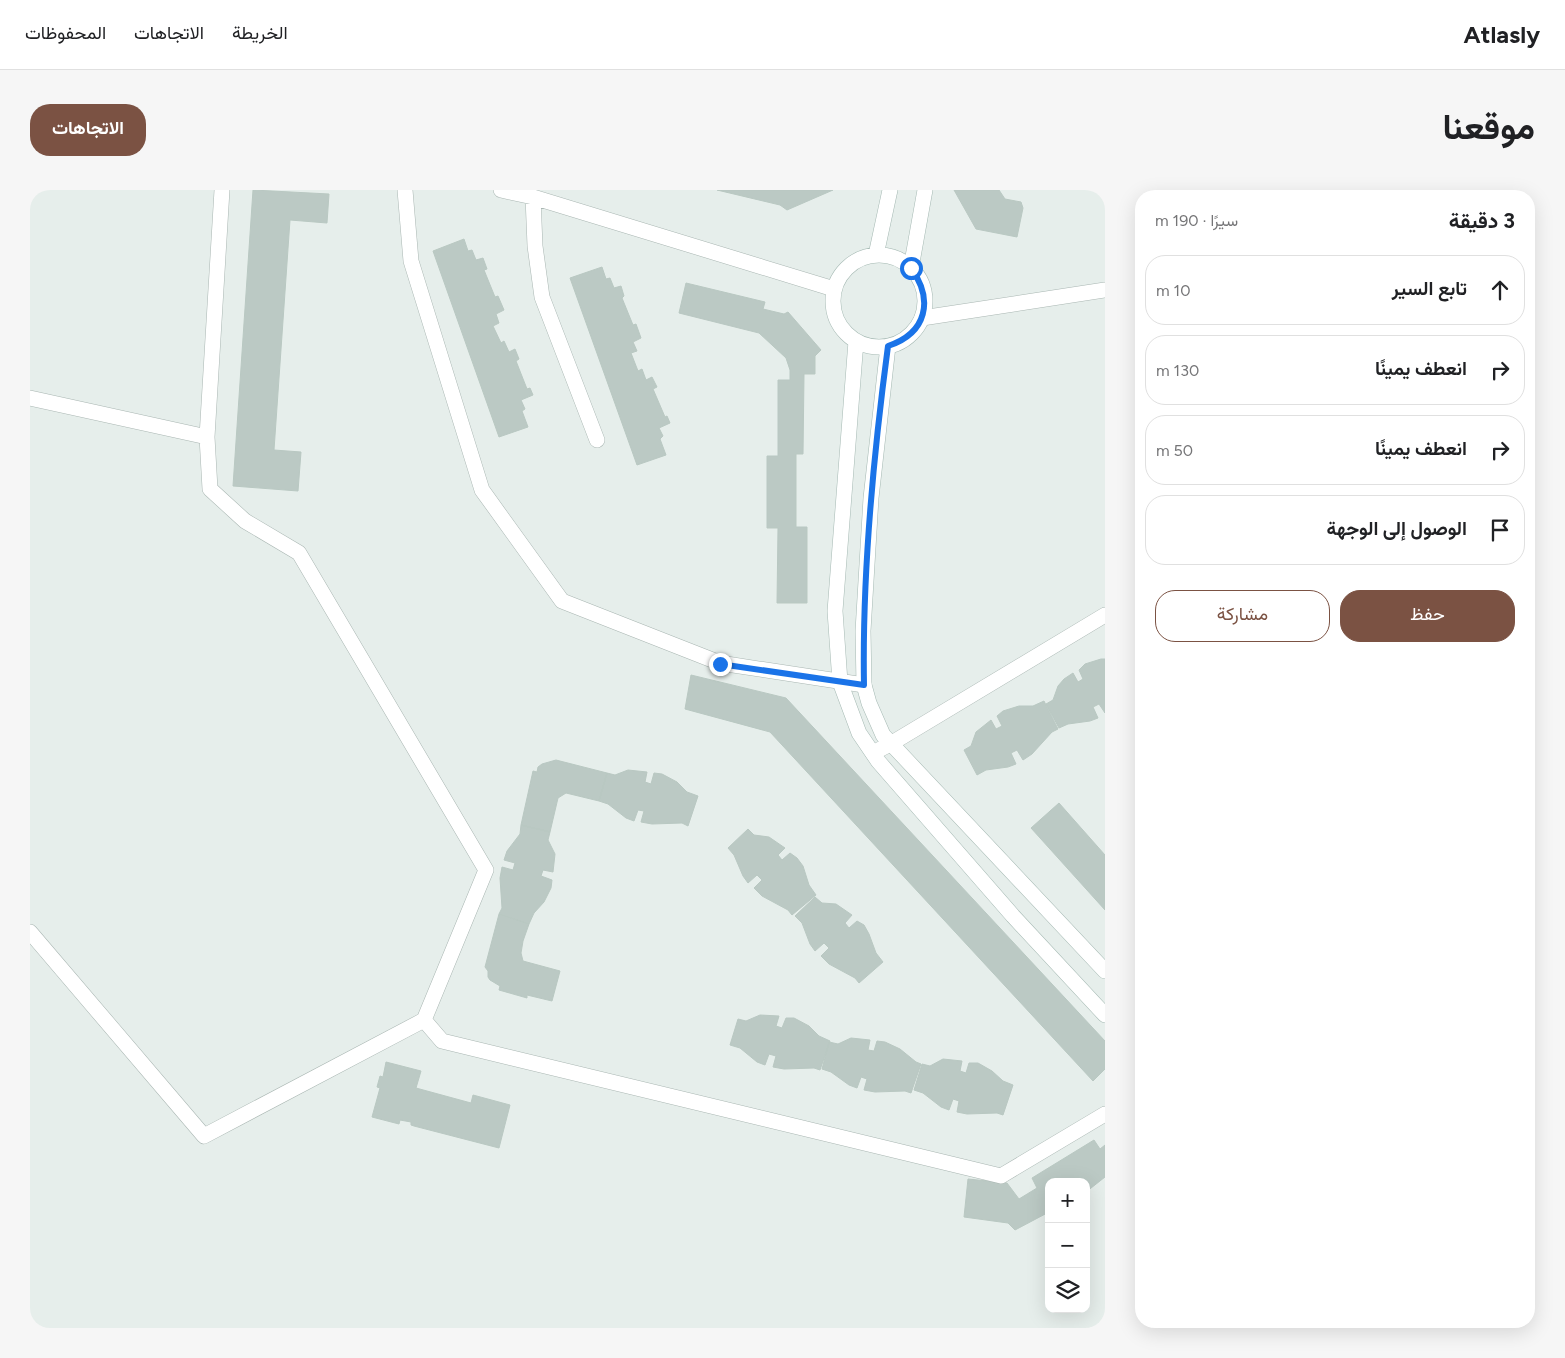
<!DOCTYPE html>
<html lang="ar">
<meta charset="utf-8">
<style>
body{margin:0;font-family:Figtree,Vazirmatn,sans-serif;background:#f6f6f6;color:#202124;direction:rtl}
.controls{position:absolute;right:15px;bottom:15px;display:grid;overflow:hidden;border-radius:10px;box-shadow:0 5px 20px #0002}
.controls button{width:45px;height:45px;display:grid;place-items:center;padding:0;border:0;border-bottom:1px solid #e0e0e0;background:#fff;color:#202124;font:25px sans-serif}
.stop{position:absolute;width:15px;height:15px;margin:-11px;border:4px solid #1a73e8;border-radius:50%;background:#fff}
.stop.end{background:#1a73e8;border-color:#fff;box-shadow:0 1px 5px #0008}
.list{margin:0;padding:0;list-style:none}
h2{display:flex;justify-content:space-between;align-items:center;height:65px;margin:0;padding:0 20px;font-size:21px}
h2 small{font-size:16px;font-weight:400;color:#757577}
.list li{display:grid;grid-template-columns:32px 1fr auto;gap:15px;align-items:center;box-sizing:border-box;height:70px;margin:0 10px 10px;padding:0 10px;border:1px solid #e0e0e0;border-radius:20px}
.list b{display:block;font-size:19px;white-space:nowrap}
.list em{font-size:16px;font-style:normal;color:#757577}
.actions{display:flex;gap:10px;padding:15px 20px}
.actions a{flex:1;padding:11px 0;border:1px solid #7b5243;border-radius:20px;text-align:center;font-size:18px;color:#7b5243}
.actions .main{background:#7b5243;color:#fff}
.icon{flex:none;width:28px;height:28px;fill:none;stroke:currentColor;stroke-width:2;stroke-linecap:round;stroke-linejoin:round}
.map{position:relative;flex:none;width:1075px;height:1138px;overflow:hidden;direction:ltr;border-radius:20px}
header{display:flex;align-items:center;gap:30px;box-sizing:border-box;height:70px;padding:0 25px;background:#fff;border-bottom:1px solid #e0e0e0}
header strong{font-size:24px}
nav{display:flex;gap:28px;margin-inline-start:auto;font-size:18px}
.intro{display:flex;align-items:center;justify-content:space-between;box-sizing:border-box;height:120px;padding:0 30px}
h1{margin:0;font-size:35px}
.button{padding:12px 22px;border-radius:20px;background:#7b5243;color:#fff;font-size:18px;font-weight:700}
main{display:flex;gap:30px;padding:0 30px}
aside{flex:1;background:#fff;border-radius:20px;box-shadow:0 5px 20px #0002}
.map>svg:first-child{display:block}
</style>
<header>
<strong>Atlasly</strong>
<nav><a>الخريطة</a><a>الاتجاهات</a><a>المحفوظات</a></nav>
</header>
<div class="intro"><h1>موقعنا</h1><a class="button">الاتجاهات</a></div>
<main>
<aside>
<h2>3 دقيقة<small>سيرًا · 190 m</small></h2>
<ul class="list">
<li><svg class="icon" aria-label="ahead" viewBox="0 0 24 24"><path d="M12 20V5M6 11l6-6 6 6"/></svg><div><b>تابع السير</b></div><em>10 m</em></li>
<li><svg class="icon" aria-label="right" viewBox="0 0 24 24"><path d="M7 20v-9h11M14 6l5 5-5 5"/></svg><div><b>انعطف يمينًا</b></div><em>130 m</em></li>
<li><svg class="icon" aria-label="right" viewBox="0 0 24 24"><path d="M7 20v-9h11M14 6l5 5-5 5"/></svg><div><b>انعطف يمينًا</b></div><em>50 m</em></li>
<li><svg class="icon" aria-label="arrive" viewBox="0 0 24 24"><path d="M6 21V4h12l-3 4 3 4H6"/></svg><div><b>الوصول إلى الوجهة</b></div></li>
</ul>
<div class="actions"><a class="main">حفظ</a><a>مشاركة</a></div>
</aside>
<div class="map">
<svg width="1075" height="1138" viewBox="0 0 1075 1138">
<rect width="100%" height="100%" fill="#e6eeeb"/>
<path fill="#bbc9c4" stroke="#b9c8c2" d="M223,0L299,4L297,33L260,30L244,260L271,262L268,301L203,296Z
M687,0H803L757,20L750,15Z
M924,0H969L975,9L991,12L993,18L987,47L946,39Z
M434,49L438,61L442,60L446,70L453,68L457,79L454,80L465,107L468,106L474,120L466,124L469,133L463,136L471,153L474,151L479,162L485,159L489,169L486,171L497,199L500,198L503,205L491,210L495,219L492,221L498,237L469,247L403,61Z
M572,77L576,89L580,88L584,98L591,96L594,106L592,108L603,135L606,134L611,148L603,152L607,161L601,163L608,181L612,179L616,190L622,187L627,197L623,199L635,227L637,226L640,233L629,238L633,246L630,249L636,265L607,275L540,88Z
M656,93L735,112L733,119L754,124L758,122L791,160L785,166V184H774L773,264H766V337H777V413H747L748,338H737V266H748V190H760V180L756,168L729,143L649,123Z
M1071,469H1075V523L1069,514L1063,517L1068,528L1060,531L1038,534L1029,538L1016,514L1023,510L1028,496L1034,489L1043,483L1048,492L1053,489L1049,480L1055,474Z
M661,485L756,508L1075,851V879L1063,891L740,542L655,519Z
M1014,511L1028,539L1022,542L1002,564L993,570L987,560L981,563L986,574L978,577L956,580L947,585L934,560L941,556L946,542L961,530L966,539L972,536L967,526L973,521L989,516H1003Z
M526,570L577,583L569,611L536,603L528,608L520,642L491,635L503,581L507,582L508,577L512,574Z
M598,580L617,582L615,592L621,594L624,583L632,584L647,592L657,602L668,606L658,636L652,633L622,634L611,632L614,621L608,620L604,631L596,628L578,614L569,611L577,583L585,585Z
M1029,613L1075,665V720L1001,638Z
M491,635L520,642L518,650L525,664L523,682L513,680L511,686L522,690L521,698L514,712L504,723L499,734L469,724L472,718L470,688L472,677L483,680L485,673L474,670L477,661L490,644Z
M718,639L724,645L739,647L755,658L748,665L752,670L760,663L767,668L773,676L779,695L786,705L762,725L758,720L732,706L724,698L732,690L727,685L718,693L713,686L704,665L698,658Z
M785,707L792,713L806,714L822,725L815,733L819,738L827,731L834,735L839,744L846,763L853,772L829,793L825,788L799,774L791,766L799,758L794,753L785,761L780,754L772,733L765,726Z
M469,724L499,734L493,751L491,763L493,771L530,781L522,811L497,805V808L469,800L470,796L460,790L458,787V781L455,777Z
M730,825L749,826L746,836L752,838L756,828H764L779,836L789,846L800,851L790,880L784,878L754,879L743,877L746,866L739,864L735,875L727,872L710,858L700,855L708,829L716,831Z
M821,848L840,850L838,860L844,861L847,851L855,852L870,859L886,872L891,874L881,903L875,901L845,902L834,900L837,889L831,887L827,898L819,895L801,882L792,879L799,852L808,854Z
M913,869L932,871L930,881L936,883L939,873H948L962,881L973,891L983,895L973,925L967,923L937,924L927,922L929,911L923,909L919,920L911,917L893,903L884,900L892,874L900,876Z
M356,872L391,881L386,898L441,913L443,905L480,915L469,958L384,936L381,935V932L370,930L369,934L342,927L350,898L347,897L350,886L353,887Z
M1064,950L1070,959L1075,955V987L1056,1002V992H1019V1022L985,1040L978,1033L934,1027L938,989L977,993L989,1009L1007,998L1002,988Z"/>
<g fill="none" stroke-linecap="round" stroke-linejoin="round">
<g stroke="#a9b6b2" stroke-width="16">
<path id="street" d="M192,0L177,247L180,299L215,331L269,363L456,680L394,830L412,851L971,986L1075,924
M375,0L381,71L452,300L532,411L690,473L834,495
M471,0L503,7L804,99
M503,7L505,56L512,107L567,250
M892,128L1075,100
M0,208L177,247
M843,563L862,553L1075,425
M0,742L174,946L394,830"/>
</g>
<g stroke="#a5b9b3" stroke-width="16">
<path id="secondary" d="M846,65L860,0
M803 111a46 46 0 1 1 92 0a46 46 0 1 1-92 0Z
M881,78L895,0
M826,151L805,421L810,492L829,543L848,571L983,726L1075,825
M858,156L841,308L833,441L834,495L839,513L853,545L1075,781"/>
</g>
<use href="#street" stroke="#fff" stroke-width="15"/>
<use href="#secondary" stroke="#fff" stroke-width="15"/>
</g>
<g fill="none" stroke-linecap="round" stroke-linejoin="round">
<path stroke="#1a73e8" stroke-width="6" d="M690,474L834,495C832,382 843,268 858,156C897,143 904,110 881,78"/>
</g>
</svg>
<div class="controls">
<button>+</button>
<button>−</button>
<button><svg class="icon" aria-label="layers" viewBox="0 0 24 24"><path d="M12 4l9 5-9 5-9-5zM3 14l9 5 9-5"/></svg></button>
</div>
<div class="stop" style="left:881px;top:78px"></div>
<div class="stop end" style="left:690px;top:474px"></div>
</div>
</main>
